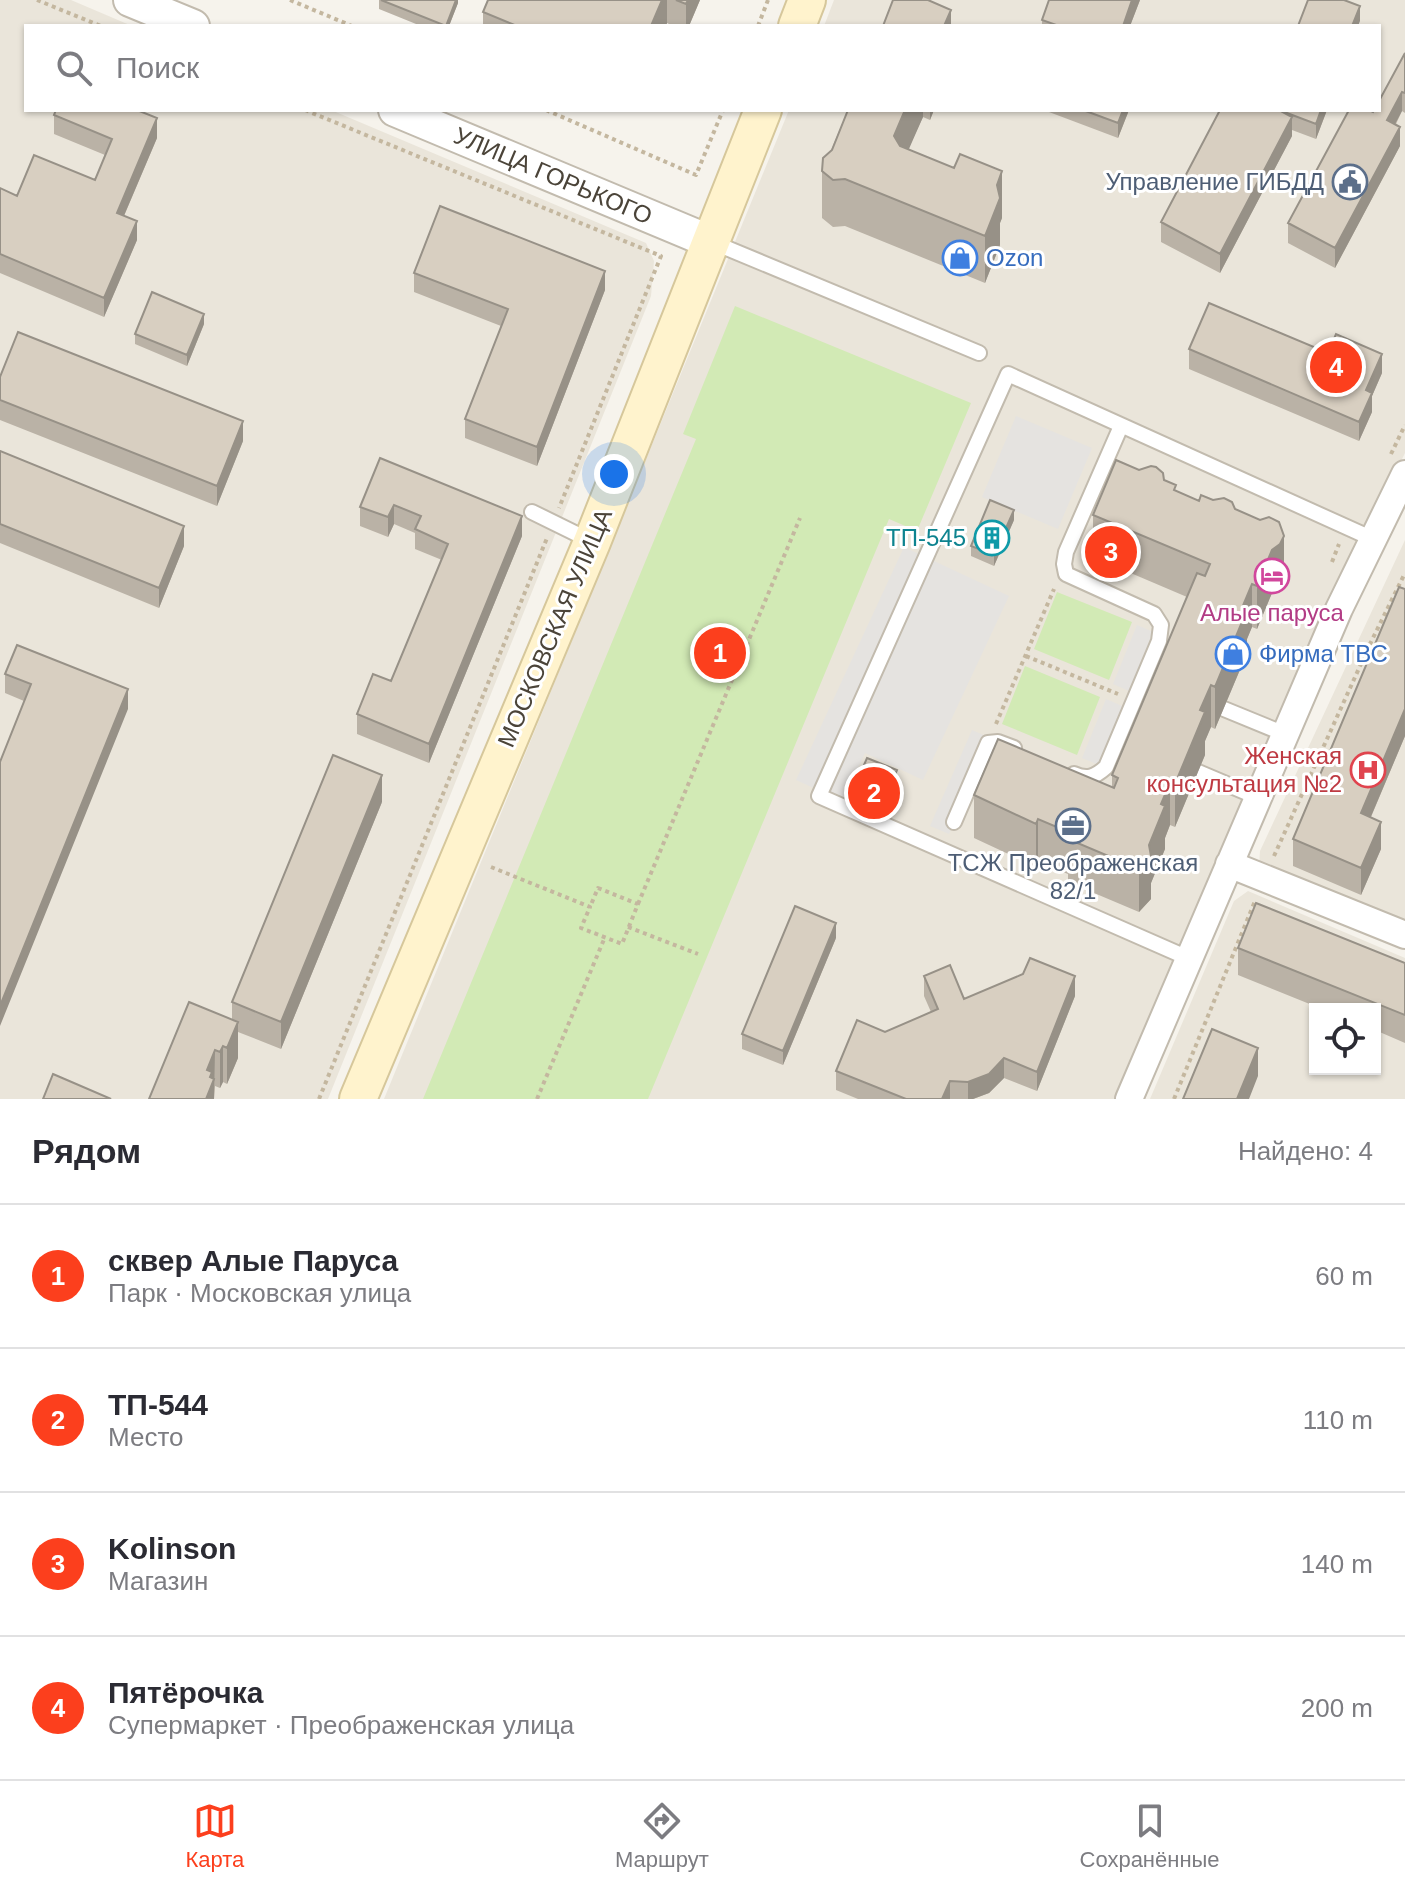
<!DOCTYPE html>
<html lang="ru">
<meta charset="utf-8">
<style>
body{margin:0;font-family:Helvetica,sans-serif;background:#f2f2f3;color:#2b2b33}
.controls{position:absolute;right:24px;bottom:24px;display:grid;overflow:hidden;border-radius:0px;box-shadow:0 2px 6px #0004}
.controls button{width:72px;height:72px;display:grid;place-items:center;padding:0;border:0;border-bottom:2px solid #e1e1e2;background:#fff;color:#2b2b33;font:40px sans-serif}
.you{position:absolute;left:614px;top:474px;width:28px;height:28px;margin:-20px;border:6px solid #fff;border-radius:50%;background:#1a73e8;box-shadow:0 0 0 12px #1a73e833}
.badge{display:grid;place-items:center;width:52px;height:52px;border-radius:50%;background:#fc3f1d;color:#fff;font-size:26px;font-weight:700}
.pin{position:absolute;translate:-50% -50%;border:4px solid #fff;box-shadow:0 2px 8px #0006}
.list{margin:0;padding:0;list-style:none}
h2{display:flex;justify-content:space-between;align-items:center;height:104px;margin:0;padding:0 32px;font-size:34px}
h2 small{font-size:26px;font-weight:400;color:#7c7c81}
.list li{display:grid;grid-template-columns:52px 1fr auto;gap:24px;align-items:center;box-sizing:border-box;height:144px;padding:0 32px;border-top:2px solid #e1e1e2}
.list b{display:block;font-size:30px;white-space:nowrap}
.list p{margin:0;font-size:26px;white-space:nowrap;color:#7c7c81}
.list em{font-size:26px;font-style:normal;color:#7c7c81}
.icon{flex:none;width:44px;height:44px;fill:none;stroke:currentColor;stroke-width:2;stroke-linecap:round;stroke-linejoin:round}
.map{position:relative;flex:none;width:1405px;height:1099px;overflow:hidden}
.search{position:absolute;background:#fff;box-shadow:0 2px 6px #0004;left:24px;right:24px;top:24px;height:88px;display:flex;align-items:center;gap:20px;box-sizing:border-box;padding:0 28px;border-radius:0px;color:#7c7c81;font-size:30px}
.sheet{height:680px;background:#fff}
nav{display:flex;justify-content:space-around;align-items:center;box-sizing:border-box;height:112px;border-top:2px solid #e1e1e2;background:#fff;font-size:22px;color:#7c7c81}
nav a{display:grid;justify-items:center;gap:4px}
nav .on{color:#fc3f1d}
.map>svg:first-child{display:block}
</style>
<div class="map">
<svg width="1405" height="1099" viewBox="0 0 1405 1099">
<rect width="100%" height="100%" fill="#f6f3ec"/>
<path fill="#eae5da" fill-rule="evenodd" d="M0,0H71L132,26H26V110H331L646,243L654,261L651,296L328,1099H0Z
M834,0H1405V453L1343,579L1117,1099H384L789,110H1379V26H824Z
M1405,540V925L1259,867L1260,851Z
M1248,891L1405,958V1099H1150L1234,901ZM1315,1009H1375V1069H1315Z"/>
<path fill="#d2eab5" d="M735,306L971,403L917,531L889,519L648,1099H423L696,439L683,434Z
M1057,592L1132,622L1109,680L1034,649Z
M1025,666L1100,697L1077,755L1002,724Z"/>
<path fill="#e5e3e0" d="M1016,416L1092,448L1058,529L982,497Z
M904,547L1009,596L923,780L865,753L842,801L796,780Z
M1137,625L1153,632L1129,691L1113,684Z
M1106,699L1122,706L1099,765L1082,758Z
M972,730L990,738L949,834L930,826Z"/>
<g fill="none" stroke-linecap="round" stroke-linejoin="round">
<g stroke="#c2bbae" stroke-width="18">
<path id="service" d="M712,242L979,353
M532,512L591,541
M1224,709L1285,734
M1198,772L1257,797
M1074,774C1087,780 1095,777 1106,767L1159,641L1161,625L1154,614L1066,574L1064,564L1066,552L1121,426
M954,822L988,743L998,742L1014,748
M1188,958L819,796L1008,374L1373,539"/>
</g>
<g stroke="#c2bbae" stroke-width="30">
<path id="minor" d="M1229,864L1405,935
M1129,1099L1339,609L1405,474"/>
</g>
<g stroke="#c2bbae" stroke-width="36">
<path id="tertiary" d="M130,0L193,26
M395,110L711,242"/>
</g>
<g stroke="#d6c79b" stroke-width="40">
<path id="secondary" d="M797,26L807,0
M358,1099L592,542L763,110"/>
</g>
<path stroke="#c4b79f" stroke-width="4" stroke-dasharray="4 4" stroke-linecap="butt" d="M37,0L101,26
M290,0L352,26
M758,26L768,0
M305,110L661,256L559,508
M546,110L696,175L723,110
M1391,454L1405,425
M1332,562L1339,544
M1026,656L1118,694
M996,724L1054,589
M1274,856L1370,644L1405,573
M491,867L590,907L581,928L622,944L638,904L598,888L590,907
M638,904L800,518
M628,927L698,954
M319,1099L547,538
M537,1099L605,937
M1174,1099L1255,901"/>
<use href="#service" stroke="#fff" stroke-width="14"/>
<use href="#minor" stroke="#fff" stroke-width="26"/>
<use href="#tertiary" stroke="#fff" stroke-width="32"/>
<use href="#secondary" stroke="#fff3cd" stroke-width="36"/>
</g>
<path fill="#bab2a6" d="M379,0H458V3L449,26H421L379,9Z
M488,0H700L689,26H673L667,23L666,26H483V12Z
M1049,0H1140L1130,26H1042V20Z
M1405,53V113L1402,111L1396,124L1400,146L1335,268L1288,243V223L1373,112Z
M848,110H934L930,120L923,117L908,149L1002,218L1000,223V245L985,283L845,226L833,227L822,218V171Z
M1049,110H1129L1118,138L1049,112Z
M1220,110H1327L1316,139L1292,130V136L1220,273L1161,242V222Z
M54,115L157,138L124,216L137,240L104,317L0,273V188L17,196L95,180L105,155L54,134Z
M414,273L605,290L537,466L465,438V419L501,326L414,292Z
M204,324L187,366L135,344V334Z
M1189,349L1328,353L1382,373L1372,396V412L1359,441L1189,369Z
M0,377L243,441L217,506L0,420Z
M0,451L184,546L159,608L0,543Z
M380,458L522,536L429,763L357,734V714L391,681L442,560L415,549V533L394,524L388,537L360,526V507Z
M1164,480L1176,491L1199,501L1235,509L1284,578L1280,587L1272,593L1257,629L1252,627L1247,639V653L1215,729L1211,727L1205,741V755L1175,827L1170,825L1165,838V849L1151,883V899L1139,912L1068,882V874L1038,862L1036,867L974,838V795L1112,787V775L1187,597L1093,557V515Z
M1014,520L994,566L971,556V546Z
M1405,589V736L1371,817L1381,849L1361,895L1293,866V839Z
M5,674L128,709L24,701L5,693Z
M897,780L881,818L851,805V795Z
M382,802L281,1049L238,1032V1058L227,1084L223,1082L220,1088L215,1086L214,1099H149L232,1019V1002Z
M836,938L783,1065L742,1049V1034Z
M1238,948L1405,963V1043L1375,1030V1009H1322L1238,975Z
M924,976L964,999L1075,996L1037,1091L1004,1078L989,1093L973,1099H858L836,1090V1071L885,1032L931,1012L924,996Z"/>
<path fill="#979187" d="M456,0H458V3L449,26H446Z
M662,0H667V23L666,26H651Z
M688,0H700L689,26H686V4Z
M1132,0H1140L1130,26H1123Z
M1360,6V21L1358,26H1352Z
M951,10V26H944Z
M1402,92V111L1387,139V120Z
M905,110H923V117L894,183V136Z
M930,110H934L930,120Z
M1123,110H1129L1118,138V123Z
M1321,110H1327L1316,139V124Z
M1292,117V136L1220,273V254Z
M157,118V138L117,232V213Z
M1400,127V146L1335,268V248Z
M1002,171V218L1000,223V245L985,283V236L997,185Z
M137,221V240L104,317V298Z
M605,271V290L537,466V447Z
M204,314V324L187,366V355Z
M1382,354V373L1372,396V412L1359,441V422L1366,390Z
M243,421V441L217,506V486Z
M394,505V524L388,537V517Z
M1014,510V520L994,566V555Z
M522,516V536L429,763V744Z
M184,526V546L159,608V588Z
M1284,536V578L1280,587L1272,593L1257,629V586L1272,550Z
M1252,584V627L1247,639V653L1215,729V687L1242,608Z
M1211,685V727L1205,741V755L1175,827V784L1200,710Z
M128,689V709L0,1026V1006Z
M1405,709V736L1361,840V813Z
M897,770V780L881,818V808Z
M382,775V802L281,1049V1022Z
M1170,783V825L1165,838V849L1151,883V899L1139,912V869L1149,845L1161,804Z
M1038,819V862L1036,867V824Z
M1381,822V849L1361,895V868Z
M836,923V938L783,1065V1051Z
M1075,976V996L1037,1091V1072Z
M238,1022V1058L227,1084V1048Z
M223,1046V1082L220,1088V1052Z
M1258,1048V1076L1249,1099H1237Z
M215,1050L214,1099H206L207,1070Z
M1004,1058V1078L989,1093L973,1099H968V1082Z
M950,1081V1099H942Z"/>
<path fill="#d8cfc1" stroke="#979187" stroke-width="2" d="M381,0H456L446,26Z
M488,0H662L651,26H517L483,12Z
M676,0H688L686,4Z
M893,0H928L951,10L944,26H883Z
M1049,0H1132L1123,26H1059L1042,20Z
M1308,0H1344L1360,6L1352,26H1298Z
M1405,53V93L1402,92L1387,120L1400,127L1335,248L1288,223L1349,110H1369L1373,112L1374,110H1379V101Z
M56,110H137L157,118L117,213L137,221L104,298L0,254V188L17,196L34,155L95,180L112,139L54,115Z
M848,110H905L894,136L900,146L954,168L960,154L1002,171L997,185L1000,198L985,236L845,179L833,180L822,171L823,158L832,150Z
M1083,110H1123L1118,123Z
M1220,110H1279L1292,117L1220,254L1161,222Z
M1279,110H1321L1316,124Z
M440,206L605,271L537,447L465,419L508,309L414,273Z
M152,292L204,314L187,355L135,334Z
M1209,303L1328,353L1336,334L1382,354L1366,390L1372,393L1359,422L1189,349Z
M18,332L243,421L217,486L0,400V377Z
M0,451L184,526L159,588L0,524Z
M380,458L522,516L429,744L357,714L373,674L391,681L448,544L415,529L421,516L394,505L388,517L360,507Z
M1116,460L1139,470L1151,466L1156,467L1163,473L1164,480L1176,485L1174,490L1199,501L1201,495L1213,500L1224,498L1232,502L1235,509L1260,520L1269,517L1279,522L1284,536L1280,544L1272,550L1257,586L1252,584L1242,608L1247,610L1215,687L1211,685L1200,710L1205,712L1175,784L1170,783L1161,804L1165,806L1149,845L1151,856L1139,869L1068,839L1071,833L1038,819L1036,824L974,795L998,739L1114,788L1118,778L1112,775L1197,573L1205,576L1210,564L1093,515Z
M990,500L1014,510L994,555L971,546Z
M1399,587L1405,589V709L1361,813L1381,822L1361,868L1293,839Z
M17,645L128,689L0,1006V762L31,684L5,674Z
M333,755L382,775L281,1022L232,1002Z
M867,758L897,770L881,808L851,795Z
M1256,903L1405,963V1015L1238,948Z
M795,906L836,923L783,1051L742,1034Z
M1030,958L1075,976L1037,1072L1004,1058L989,1074L968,1082L950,1081L942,1099H906L836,1071L857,1020L885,1032L938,1009L924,976L950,965L964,999L1023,974Z
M189,1002L238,1022L227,1048L223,1046L220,1052L215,1050L207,1070L212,1072L210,1077L214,1079L206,1099H149Z
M1212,1029L1258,1048L1237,1099H1183Z
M53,1074L111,1099H43Z"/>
<defs>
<g id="civic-ring" transform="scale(1.8)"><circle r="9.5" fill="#fff" stroke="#5c6f8a" stroke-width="1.5"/><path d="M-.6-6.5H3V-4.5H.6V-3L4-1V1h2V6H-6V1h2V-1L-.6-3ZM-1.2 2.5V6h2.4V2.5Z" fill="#5c6f8a"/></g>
<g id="shop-ring" transform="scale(1.8)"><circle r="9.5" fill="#fff" stroke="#3f7fe0" stroke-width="1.5"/><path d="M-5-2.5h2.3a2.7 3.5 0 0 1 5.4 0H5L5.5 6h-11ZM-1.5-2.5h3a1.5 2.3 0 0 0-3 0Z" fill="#3f7fe0"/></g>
<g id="building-ring" transform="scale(1.8)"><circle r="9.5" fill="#fff" stroke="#0f9aa8" stroke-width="1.5"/><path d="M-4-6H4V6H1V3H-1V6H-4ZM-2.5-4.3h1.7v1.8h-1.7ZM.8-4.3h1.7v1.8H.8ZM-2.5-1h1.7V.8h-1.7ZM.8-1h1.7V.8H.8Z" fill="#0f9aa8"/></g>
<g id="hotel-ring" transform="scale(1.8)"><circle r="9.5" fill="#fff" stroke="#d1479c" stroke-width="1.5"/><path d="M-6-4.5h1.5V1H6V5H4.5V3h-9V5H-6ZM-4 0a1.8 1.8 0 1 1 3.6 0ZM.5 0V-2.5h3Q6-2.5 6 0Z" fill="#d1479c"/></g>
<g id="hospital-ring" transform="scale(1.8)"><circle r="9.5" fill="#fff" stroke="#e0444e" stroke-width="1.5"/><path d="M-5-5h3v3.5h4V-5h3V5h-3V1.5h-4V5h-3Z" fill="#e0444e"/></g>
<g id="office-ring" transform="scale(1.8)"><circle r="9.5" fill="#fff" stroke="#5c6f8a" stroke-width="1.5"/><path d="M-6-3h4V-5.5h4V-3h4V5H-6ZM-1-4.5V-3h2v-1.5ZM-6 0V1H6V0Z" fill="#5c6f8a"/></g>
</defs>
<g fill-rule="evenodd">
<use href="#civic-ring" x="1350" y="182"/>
<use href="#shop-ring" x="960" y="258"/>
<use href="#building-ring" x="992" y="538"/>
<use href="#hotel-ring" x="1272" y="576"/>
<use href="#shop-ring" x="1233" y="654"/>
<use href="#hospital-ring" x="1368" y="770"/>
<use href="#office-ring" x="1073" y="826"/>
</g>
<g text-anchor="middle" stroke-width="6" stroke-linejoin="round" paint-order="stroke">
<g font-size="24" fill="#4b4439" stroke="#fff">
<text transform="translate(553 176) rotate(23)" y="8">УЛИЦА ГОРЬКОГО</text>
<text transform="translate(555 628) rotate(-67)" y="8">МОСКОВСКАЯ УЛИЦА</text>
</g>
<g font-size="24" fill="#4e5e75" stroke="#fff" text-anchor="end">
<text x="1324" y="190">Управление ГИБДД</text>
<text x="1073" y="871" text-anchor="middle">ТСЖ Преображенская<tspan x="1073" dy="28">82/1</tspan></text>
</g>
<g font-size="24" fill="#366cbe" stroke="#fff" text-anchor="start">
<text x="986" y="266">Ozon</text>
<text x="1259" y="662">Фирма ТВС</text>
</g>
<g font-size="24" fill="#0d838f" stroke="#fff" text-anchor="end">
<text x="966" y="546">ТП-545</text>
</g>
<g font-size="24" fill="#b23c85" stroke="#fff">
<text x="1272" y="621">Алые паруса</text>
</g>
<g font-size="24" fill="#be3a42" stroke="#fff" text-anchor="end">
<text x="1342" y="764">Женская<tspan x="1342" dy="28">консультация №2</tspan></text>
</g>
</g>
</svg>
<div class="controls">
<button><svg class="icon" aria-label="locate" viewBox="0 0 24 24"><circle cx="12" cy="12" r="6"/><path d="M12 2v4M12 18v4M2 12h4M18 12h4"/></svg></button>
</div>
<div class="you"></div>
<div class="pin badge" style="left:720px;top:653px">1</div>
<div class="pin badge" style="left:874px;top:793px">2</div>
<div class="pin badge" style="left:1111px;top:552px">3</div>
<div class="pin badge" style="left:1336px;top:367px">4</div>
<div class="search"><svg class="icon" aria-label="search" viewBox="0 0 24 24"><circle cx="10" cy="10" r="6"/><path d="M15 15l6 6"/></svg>Поиск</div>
</div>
<section class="sheet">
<h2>Рядом<small>Найдено: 4</small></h2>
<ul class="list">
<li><span class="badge">1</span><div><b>сквер Алые Паруса</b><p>Парк · Московская улица</p></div><em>60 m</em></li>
<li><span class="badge">2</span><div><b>ТП-544</b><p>Место</p></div><em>110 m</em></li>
<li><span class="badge">3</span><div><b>Kolinson</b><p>Магазин</p></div><em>140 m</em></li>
<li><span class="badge">4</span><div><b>Пятёрочка</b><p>Супермаркет · Преображенская улица</p></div><em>200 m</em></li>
</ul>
</section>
<nav>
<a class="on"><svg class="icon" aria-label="map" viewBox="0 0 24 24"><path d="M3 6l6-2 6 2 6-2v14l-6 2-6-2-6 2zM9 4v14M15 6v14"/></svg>Карта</a>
<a><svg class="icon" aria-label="directions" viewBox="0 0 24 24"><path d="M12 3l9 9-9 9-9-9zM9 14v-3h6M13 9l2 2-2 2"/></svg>Маршрут</a>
<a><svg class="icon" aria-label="saved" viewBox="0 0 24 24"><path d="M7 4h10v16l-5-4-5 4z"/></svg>Сохранённые</a>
</nav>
